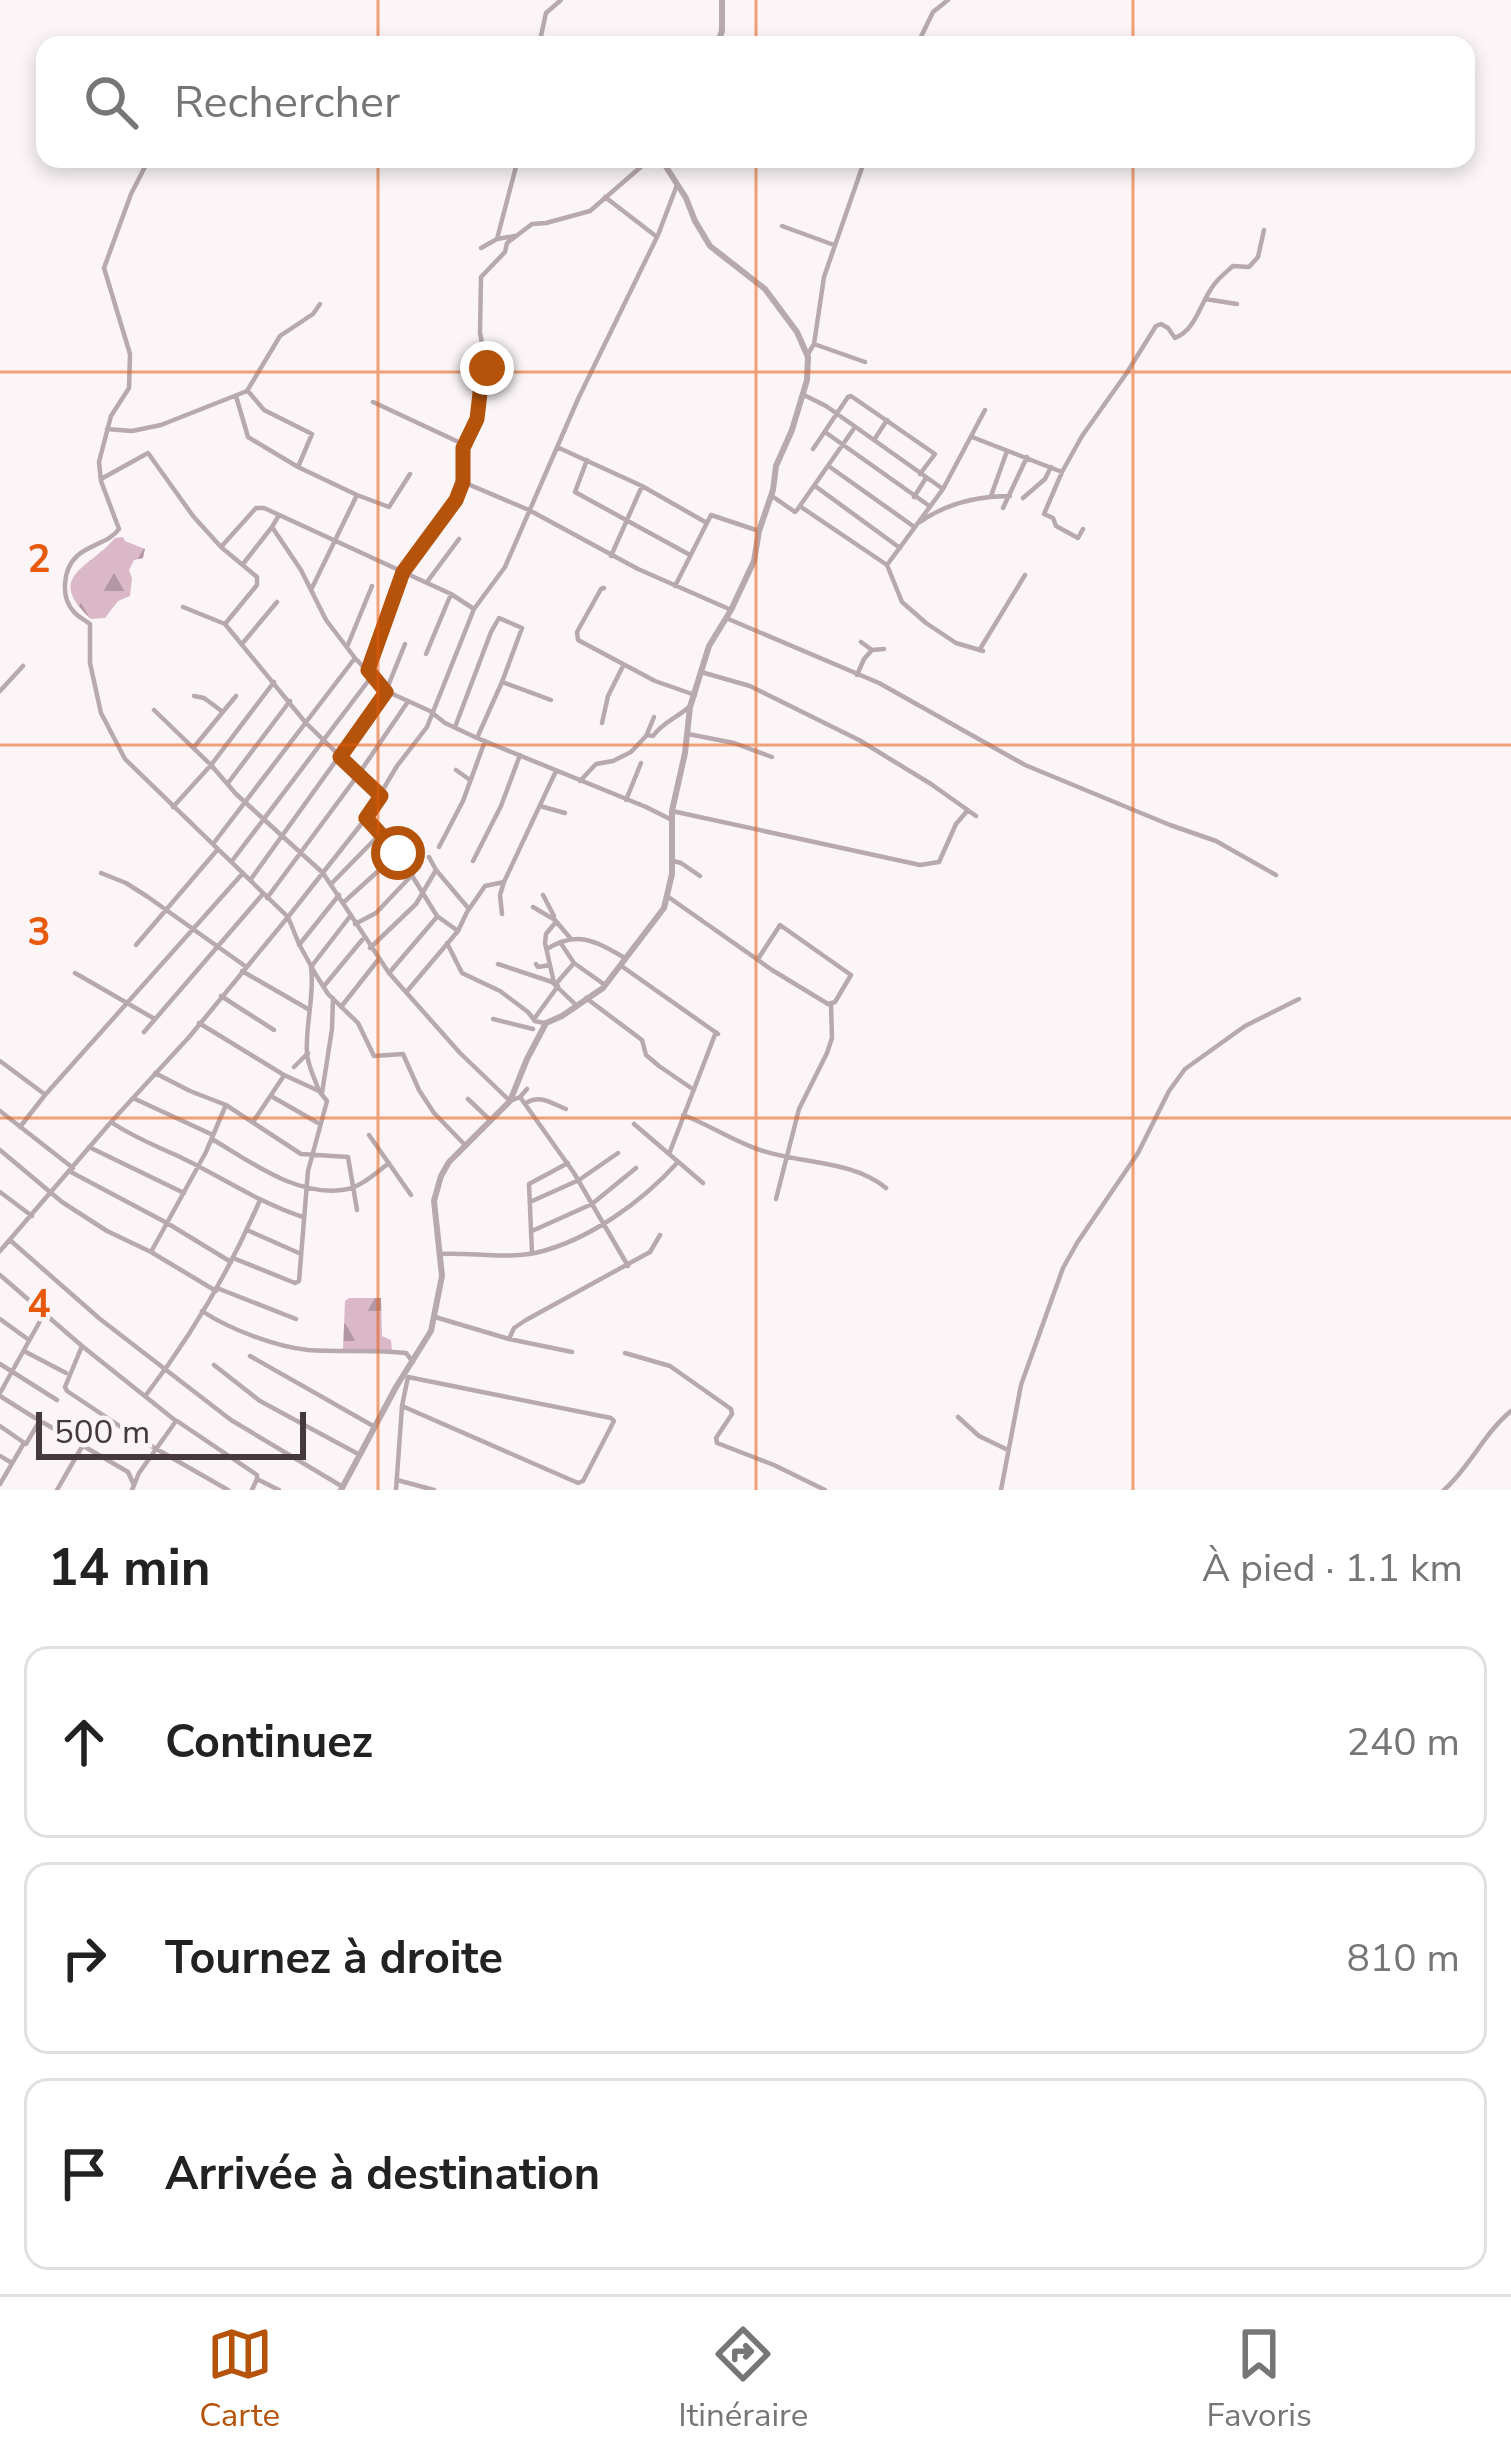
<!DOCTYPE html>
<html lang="fr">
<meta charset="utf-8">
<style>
body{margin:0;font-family:"Nunito Sans",sans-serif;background:#f6f6f6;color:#222}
.scale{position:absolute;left:36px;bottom:30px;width:270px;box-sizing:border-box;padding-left:12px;border:6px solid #45393e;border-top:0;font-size:33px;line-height:42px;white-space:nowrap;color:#45393e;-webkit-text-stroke:9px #fbf5f7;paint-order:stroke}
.stop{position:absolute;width:36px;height:36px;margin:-27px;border:9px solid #b45309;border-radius:50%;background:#fff}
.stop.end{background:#b45309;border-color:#fff;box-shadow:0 3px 12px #0008}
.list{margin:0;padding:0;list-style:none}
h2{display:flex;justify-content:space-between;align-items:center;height:156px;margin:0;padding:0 48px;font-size:51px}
h2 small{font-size:39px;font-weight:400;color:#767676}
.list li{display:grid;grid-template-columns:78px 1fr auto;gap:36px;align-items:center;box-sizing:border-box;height:192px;margin:0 24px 24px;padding:0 24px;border:3px solid #e0e0e0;border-radius:24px}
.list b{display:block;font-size:45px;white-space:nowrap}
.list em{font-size:39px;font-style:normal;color:#767676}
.icon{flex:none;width:66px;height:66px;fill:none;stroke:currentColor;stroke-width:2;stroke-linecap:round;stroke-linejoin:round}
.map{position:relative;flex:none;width:1511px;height:1490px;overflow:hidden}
.search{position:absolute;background:#fff;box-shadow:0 6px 18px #0003;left:36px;right:36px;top:36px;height:132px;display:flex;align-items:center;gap:30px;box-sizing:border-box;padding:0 42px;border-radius:24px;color:#767676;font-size:45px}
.sheet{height:804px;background:#fff}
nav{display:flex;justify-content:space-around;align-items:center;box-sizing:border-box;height:168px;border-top:3px solid #e0e0e0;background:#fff;font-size:33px;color:#767676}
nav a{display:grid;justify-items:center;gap:6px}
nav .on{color:#b45309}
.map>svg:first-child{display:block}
</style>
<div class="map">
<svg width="1511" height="1490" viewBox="0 0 1511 1490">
<defs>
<pattern id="forest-firs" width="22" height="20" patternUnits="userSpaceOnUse" patternTransform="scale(3)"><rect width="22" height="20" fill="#dbb8c7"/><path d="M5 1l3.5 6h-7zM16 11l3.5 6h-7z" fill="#b397a3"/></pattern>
</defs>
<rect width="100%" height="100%" fill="#fbf5f7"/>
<path fill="url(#forest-firs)" d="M123,537L125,541L145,549L143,558L134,560L129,570L132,578L130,596L118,601L105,618L91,619C44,576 89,569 115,538Z
M349,1298H381L382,1336L391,1340L392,1350L343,1349L345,1301Z"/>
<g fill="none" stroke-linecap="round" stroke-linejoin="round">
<path stroke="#b7a9af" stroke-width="4.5" d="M539,45L546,13L561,0
M917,45L933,12L948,0
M149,159L131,194L104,268L130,354L129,388L111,416L99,462L101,481L119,529C109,543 90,544 77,556C63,569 60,597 74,612C78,617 85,620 90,624V663L101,713L125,759L288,917L299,944L316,975L328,994L358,1023L374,1056L403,1054L419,1090L434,1113L466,1146
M650,159L590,211L546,223L532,224L507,243L505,252L481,277L480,333L487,368L477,419L463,449V482L529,510L638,569L729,609
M605,197L657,237
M782,226L834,245
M497,239L518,159
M481,248L497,239L515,236
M1205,299L1237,304
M814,344L865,362
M808,354L814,344L824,277L865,159
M248,391L264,410L312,434L298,467
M804,395L826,406L943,489
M236,396L248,437L298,467L357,495
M373,402L465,445
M107,429L132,431L161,425L247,391L280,336L313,314L320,304
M825,432L928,505
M972,437L1062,472
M874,440L887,420
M557,447L642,486L707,523
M813,449L848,397L851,396L935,454L920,474
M587,460L575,492L690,555
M830,467L913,526
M101,479L148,453L193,516L221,547L257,577V585L225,624
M815,486L900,548
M772,496L795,512L797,510L855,427
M991,496L1007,451
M914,497L926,478
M1023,498L1045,479L1051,467
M801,507L887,565L943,489L985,410
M1003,508L1027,457
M279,515L272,527L301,570L326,620L355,658L386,691L430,711L445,723L477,738L646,807L672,820
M920,522C947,503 976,496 1010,496
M1083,529L1078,538L1056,526L1053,518L1044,514L1062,472L1082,436L1126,374L1156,326L1161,324L1168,328L1175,338C1195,330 1199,307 1211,289C1216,280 1225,273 1233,266L1249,267L1258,257L1264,230
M221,547L256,508H264L451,594L474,609
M611,556L642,486
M243,564L272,527
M887,565L902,602L926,623L956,643L983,651
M427,582L459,539
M675,586L711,515L759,531
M604,588L601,589L577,632L578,640L655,681L695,695
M311,590L357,495L389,507L410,474
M183,607L225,624L305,722L381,796
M726,618L879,683L1025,765L1170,825L1216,841L1276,875
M861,642L872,650
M242,644L277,602
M347,647L372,586
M980,649L1025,575
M426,654L451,594
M368,670L403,572L456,500L462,484
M701,672L750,686L859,740L931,784L976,816
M857,675L864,659L872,650L884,649
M0,691L23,666
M194,696L204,698L223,712
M154,710L211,765L236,794L323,873L389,973L460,1053L510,1101L520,1097L527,1089
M602,723L608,696L623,666
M455,727L491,632L499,618L522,628L502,682
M647,734L654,717
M688,734L734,743L772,757
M477,738L502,682L551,700
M194,747L236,696
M456,770L470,780
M580,781L596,764L613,761L631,752L647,735L653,736C662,723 678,717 689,707
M228,783L290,701
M626,800L641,763
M540,806L565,813
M173,807L211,765L274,682
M672,811L920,865L939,862L956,824L968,810
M366,818L398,853L437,916L458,931
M213,844L355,658
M439,847L463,801L485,741
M429,857L436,870L469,909
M232,861L372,676
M473,861L501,806L520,755
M673,861L681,863L700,876
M101,873L126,883L148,897L245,966
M251,879L386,691L405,644
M332,883L381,833
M543,895L554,916
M667,896L772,970L828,1004L835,1002L851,975L780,925L758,959
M267,898L358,775L407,703
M344,902L398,853L409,837
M533,907L555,920L571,939
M502,914L500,895L504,882L556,771
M355,924L376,913L413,874
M560,942L574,963L605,985
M447,943L462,973L500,991L528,1012L535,1021L544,1023
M136,945L218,849
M299,945L339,895
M370,948L416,904L436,870
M547,949C578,930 595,941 625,958
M498,964L552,982L576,1005
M536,964L538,967L550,965
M620,965L718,1034
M242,971L308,1009
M75,973L153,1018
M389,973L436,918
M554,983L545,943L546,934L555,923
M555,985L574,963
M324,986L362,940
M408,990L458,931L467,912L485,886L504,882
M221,996L274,1030
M586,998L642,1040L646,1055L659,1066L694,1090
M341,1007L378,960
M493,1019L533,1029
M534,1019L558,986
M199,1023L284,1075L319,1091L327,1101L308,1171L299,1281L295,1283L233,1258
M144,1032L262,895
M0,1061L43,1093
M294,1067L308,1053
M155,1073L190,1091L226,1105L301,1154L348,1157L357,1210
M319,1091C315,1079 308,1066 307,1054C305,1025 315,995 311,967L351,915
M322,1093L332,1029L333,998
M271,1096L318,1123
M520,1097L574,1173L628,1266
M133,1098L213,1135
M468,1099L490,1120
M526,1103C540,1094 551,1103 566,1109
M0,1111L73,1168
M683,1115C710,1125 733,1141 760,1150C801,1164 853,1160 886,1188
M111,1122C133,1137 156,1146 180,1157C222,1177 259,1203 303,1217
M253,1122L283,1077
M634,1124L703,1183
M20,1127L45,1095L243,873
M369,1135L411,1195
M212,1139C251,1162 299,1199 348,1189C362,1186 377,1172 389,1163
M89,1147L184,1193
M0,1150L62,1202L107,1231L151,1252L216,1291
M669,1154L716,1032
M69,1171L167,1223L231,1262
M0,1192L32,1216
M776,1199L799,1109L827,1053L832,1038L831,1005
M530,1202L579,1180L618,1153
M247,1230L301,1254
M532,1231L592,1204L636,1168
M11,1241L100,1319L231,1420L343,1487
M0,1251L111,1122L190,1036L288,917L366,818L397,766L427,727L474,609L505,567L578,399L658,235L677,185
M151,1252L206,1152L225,1107
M532,1253L529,1184L568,1163
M439,1254C470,1252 503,1259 535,1253C588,1241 642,1202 678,1162
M0,1275L82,1346L176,1421L139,1473L132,1490
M217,1288L296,1319
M202,1311C229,1329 276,1347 308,1350C337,1352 365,1350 393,1352L406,1353L413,1362
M435,1317L509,1339L514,1328L526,1320L650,1252L660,1235
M0,1319L29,1340
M509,1339L572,1352
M82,1346L65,1387L67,1391L139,1439L228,1490
M24,1351L66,1373
M625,1353L670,1366L731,1409L732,1414L716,1438L717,1443L774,1465L825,1490
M250,1356L375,1427
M0,1364L57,1400
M214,1365L260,1401L360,1455
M0,1393L44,1314
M146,1395C192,1335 230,1270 260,1200
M0,1396L35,1418
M402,1406L578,1483L583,1481L614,1421L611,1418L408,1377
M958,1417L979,1436L1008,1450
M177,1421L257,1475V1479L279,1490
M0,1426L26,1444L39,1422L44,1423L128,1472L133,1483
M0,1456L12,1463
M397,1480L434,1490
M0,1484L24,1443
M57,1490L83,1445
M252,1490L257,1479
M396,1490L402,1406L408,1377
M1001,1490L1021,1385L1063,1268L1077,1243L1138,1153L1169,1091L1185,1069L1245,1026L1299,999
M1444,1490C1470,1467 1484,1433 1511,1411"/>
<path stroke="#b7a9af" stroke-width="6" d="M717,45L722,31V0
M341,1490L396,1387L431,1331L442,1276L434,1201L441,1176L449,1162L510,1101L527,1059L546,1023L562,1016L603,988L664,908L672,874V811L685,753L690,707L709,646L731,610L754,561L759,531L773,490L776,466L792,430L807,380L808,357L797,332L765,289L710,246L695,221L686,198L661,159"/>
</g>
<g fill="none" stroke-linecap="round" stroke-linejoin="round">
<path stroke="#b45309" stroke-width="15" d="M398,853L366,818L381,796L340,757L386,692L368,670L403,572L456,500L463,482V448L477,419L480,393L487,368"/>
</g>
<path fill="none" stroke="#e8590c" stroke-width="3" stroke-opacity="0.55" d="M378,0V45M756,0V45M1133,0V45M378,159V1490M756,159V1490M1133,159V1490M0,372H1511M0,745H1511M0,1118H1511"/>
<g font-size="39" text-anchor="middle" font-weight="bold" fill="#e8590c" stroke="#fbf5f7" stroke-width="9" stroke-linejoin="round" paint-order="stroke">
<text x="39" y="572">2</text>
<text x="39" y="945">3</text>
<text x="39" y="1317">4</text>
</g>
</svg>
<div class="scale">500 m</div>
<div class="stop" style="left:398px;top:853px"></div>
<div class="stop end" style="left:487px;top:368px"></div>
<div class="search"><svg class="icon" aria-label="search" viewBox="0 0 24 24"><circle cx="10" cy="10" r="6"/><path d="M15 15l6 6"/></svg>Rechercher</div>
</div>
<section class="sheet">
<h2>14 min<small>À pied · 1.1 km</small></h2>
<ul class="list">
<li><svg class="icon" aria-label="ahead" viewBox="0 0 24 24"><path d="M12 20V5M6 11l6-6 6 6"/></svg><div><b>Continuez</b></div><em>240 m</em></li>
<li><svg class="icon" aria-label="right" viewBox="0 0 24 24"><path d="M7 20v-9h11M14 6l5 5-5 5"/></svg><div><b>Tournez à droite</b></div><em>810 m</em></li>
<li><svg class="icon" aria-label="arrive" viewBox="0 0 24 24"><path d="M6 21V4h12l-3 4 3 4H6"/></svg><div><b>Arrivée à destination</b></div></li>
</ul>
</section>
<nav>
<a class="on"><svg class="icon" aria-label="map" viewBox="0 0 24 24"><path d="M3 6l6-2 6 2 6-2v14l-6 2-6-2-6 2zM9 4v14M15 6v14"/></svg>Carte</a>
<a><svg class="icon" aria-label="directions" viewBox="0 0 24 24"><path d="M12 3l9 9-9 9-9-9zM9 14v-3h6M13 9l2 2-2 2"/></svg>Itinéraire</a>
<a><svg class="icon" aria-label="saved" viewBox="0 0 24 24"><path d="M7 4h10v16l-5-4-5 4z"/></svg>Favoris</a>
</nav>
